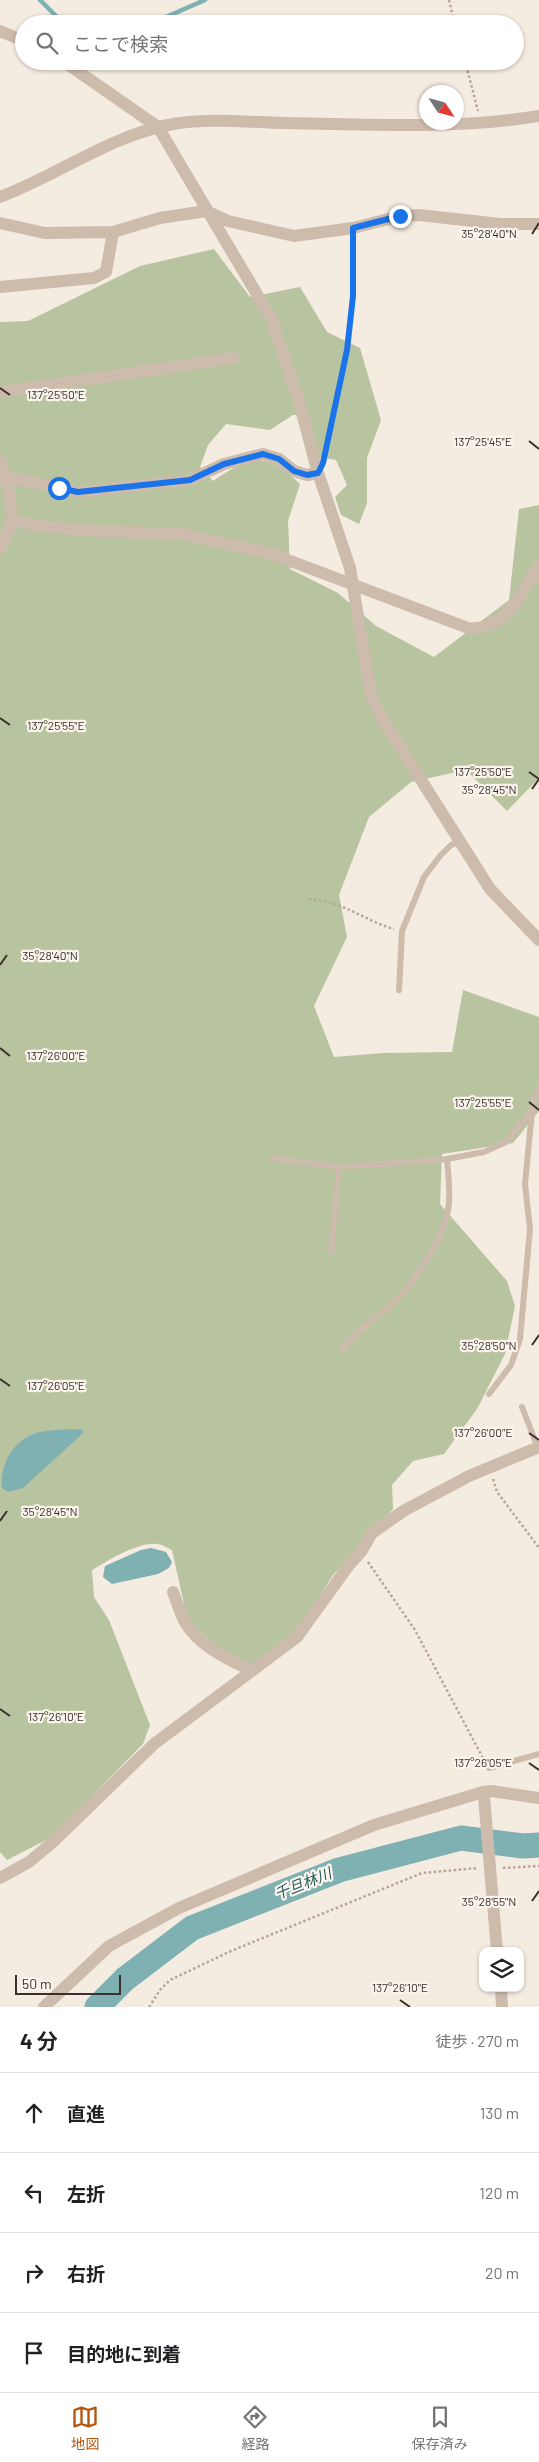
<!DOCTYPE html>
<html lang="ja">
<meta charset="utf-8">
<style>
body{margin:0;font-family:Barlow,"Noto Sans JP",sans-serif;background:#f6f6f6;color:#202124}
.controls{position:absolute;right:15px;bottom:15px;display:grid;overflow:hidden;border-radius:10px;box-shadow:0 1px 4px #0004}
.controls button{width:45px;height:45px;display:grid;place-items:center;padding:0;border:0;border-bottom:1px solid #e0e0e0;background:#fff;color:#202124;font:25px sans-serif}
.compass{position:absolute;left:419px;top:85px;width:45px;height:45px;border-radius:50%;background:#fff;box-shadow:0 1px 4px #0004;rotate:126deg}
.scale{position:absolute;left:15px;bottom:12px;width:106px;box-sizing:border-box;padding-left:5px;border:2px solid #3b302b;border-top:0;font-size:14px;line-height:18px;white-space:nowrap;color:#3b302b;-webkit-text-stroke:4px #fbf5ee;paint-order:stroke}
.stop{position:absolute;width:15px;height:15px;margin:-11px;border:4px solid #1a73e8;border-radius:50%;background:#fff}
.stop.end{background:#1a73e8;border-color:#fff;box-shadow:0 1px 5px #0008}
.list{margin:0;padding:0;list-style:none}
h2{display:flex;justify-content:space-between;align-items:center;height:65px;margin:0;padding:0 20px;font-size:21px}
h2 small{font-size:16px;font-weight:400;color:#757577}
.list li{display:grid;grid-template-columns:32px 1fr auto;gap:15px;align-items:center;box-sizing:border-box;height:80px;padding:0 20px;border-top:1px solid #e0e0e0}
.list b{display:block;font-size:19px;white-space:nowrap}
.list em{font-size:16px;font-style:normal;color:#757577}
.icon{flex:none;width:28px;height:28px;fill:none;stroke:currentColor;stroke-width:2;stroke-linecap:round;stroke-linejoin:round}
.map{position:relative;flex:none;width:539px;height:2007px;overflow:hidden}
.search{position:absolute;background:#fff;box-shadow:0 1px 4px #0004;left:15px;right:15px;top:15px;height:55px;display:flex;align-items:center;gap:12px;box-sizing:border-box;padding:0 18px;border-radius:28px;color:#757577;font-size:19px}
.sheet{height:385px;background:#fff}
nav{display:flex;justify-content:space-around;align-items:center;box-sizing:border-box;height:70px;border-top:1px solid #e0e0e0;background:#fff;font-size:14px;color:#757577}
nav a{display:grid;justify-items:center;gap:2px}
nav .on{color:#b45309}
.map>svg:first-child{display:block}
</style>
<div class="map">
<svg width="539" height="2007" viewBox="0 0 539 2007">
<rect width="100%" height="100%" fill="#f4ebe1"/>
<path fill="#b8c4a0" d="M214,249L250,297L300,287L327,332L360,348L381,420L367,458V503L359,524L341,515L335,497L347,485L336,460L317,457L305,414L293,415L270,430L226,424L208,445L200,467L213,481C230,469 257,452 278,466C286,471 293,478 300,484L288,521L290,569L338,593L376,626L434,657L509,600L519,509L539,505V778L507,811L466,770L411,782L369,817L339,895L347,937L314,1006L334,1057L383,1053L452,1052L463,990L539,1017V1111L513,1143L442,1154L440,1204L507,1281L515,1306L505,1354L477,1409L444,1454L413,1461L392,1485L393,1509L333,1575L295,1634L252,1667L229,1657L188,1622L172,1550C167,1548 162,1544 157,1544C139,1541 107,1561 92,1570L94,1597L109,1620L150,1725L143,1744L52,1837L7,1860L0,1852V322L28,321L140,266Z"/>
<path fill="#7fb0b2" d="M70,1429L83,1430L82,1434L23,1488L8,1492L2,1488C0,1466 11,1444 31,1435C43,1430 57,1430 70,1429Z
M151,1548L166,1552L172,1562L169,1568L158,1574L112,1584L103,1577L105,1566L141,1550Z"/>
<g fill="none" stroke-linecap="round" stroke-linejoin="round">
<path stroke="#7fb0b2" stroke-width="4.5" d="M40,0L64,24
M150,24L205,0"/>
<path stroke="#7fb0b2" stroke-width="25" d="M97,2007L125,1979L192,1928L339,1870L461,1838L523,1846L539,1845"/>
<path stroke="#b9a596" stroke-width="2.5" stroke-dasharray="2.5 2.5" stroke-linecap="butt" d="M449,0L455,24
M465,61L478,111
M326,451L347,351L353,296L352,242
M309,899C343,901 365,921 394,929
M493,1479L497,1492L539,1548
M368,1562L415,1630L484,1760
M503,1868L539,1866
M149,2007L160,1990L170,1980L231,1951L422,1873L478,1868"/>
<path stroke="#cdbbac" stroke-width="6" d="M399,990L402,931L424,877L440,856L451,845L460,841
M272,1158L339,1167L447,1159L484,1152L506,1142L533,1109
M331,1251L339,1167
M342,1350C357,1330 378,1318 395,1301C416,1280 448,1232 449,1201C450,1187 448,1173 447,1159
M489,1394L511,1365L520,1339L530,1229L525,1184L533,1101L539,1088
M522,1407L538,1448
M489,1768L539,1754"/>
<path stroke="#cdbbac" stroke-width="12" d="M0,31L24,41
M63,61L158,127L271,318L298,398L318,473L350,568L371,695L380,715L490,889L539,940
M0,223L45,233L113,232L160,218L206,211L228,221L294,236L353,228L400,216L419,215L500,224H539
M0,287L94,278L106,272L113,232
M0,392L234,358
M0,460L8,485L13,520L0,549
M0,477L4,476L78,492L190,480L224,464L263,454L279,459L294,471L307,475L318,473
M13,520L37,526L98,531L183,534L272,554L468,628C503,632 524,592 539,565
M173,1592C177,1602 180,1614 186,1624C200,1647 230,1660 252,1671
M484,1797L497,1951
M0,1878L29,1862L54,1841L154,1744L297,1637L349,1565L361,1552L372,1533L405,1510L469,1476L539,1447
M501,1988L502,2007
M44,2007L109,1946L179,1908L374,1825L483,1792L491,1791L539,1798"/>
<path stroke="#cdbbac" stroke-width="12" d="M0,197C58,175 111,135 173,124C208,118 247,122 283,123C368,124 454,130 539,116"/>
</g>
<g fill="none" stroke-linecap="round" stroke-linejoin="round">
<path stroke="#1a73e8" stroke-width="6" d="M59,488L78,492L190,480L224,464L263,454L279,459L294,471L307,475L318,473L323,463L347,350L353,296V228L400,216"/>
</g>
<path fill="none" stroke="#3b302b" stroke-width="2" d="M532,234L539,223M0,388L10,395M529,441L539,449M0,718L10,725M529,772L539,779M532,789L539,779M0,965L7,955M0,1048L10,1056M529,1102L539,1110M532,1345L539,1335M0,1379L10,1386M529,1433L539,1440M0,1521L7,1511M0,1709L10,1716M529,1763L539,1770M532,1901L539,1891M400,2000L410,2007"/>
<g text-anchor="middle" stroke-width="4.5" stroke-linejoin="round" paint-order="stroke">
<g font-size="15" font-style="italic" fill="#1f5a5e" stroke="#fbf5ee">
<text transform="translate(303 1884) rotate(-22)" y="5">千旦林川</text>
</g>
</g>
<g font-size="12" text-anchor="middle" fill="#3b302b" stroke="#fbf5ee" stroke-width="4.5" stroke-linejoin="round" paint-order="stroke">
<text x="489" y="238">35°28'40"N</text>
<text x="56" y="399">137°25'50"E</text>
<text x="483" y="446">137°25'45"E</text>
<text x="56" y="730">137°25'55"E</text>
<text x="483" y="776">137°25'50"E</text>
<text x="489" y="794">35°28'45"N</text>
<text x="50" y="960">35°28'40"N</text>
<text x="56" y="1060">137°26'00"E</text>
<text x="483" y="1107">137°25'55"E</text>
<text x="489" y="1350">35°28'50"N</text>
<text x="56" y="1390">137°26'05"E</text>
<text x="483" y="1437">137°26'00"E</text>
<text x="50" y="1516">35°28'45"N</text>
<text x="56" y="1721">137°26'10"E</text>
<text x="483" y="1767">137°26'05"E</text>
<text x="489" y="1906">35°28'55"N</text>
<text x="400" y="1992">137°26'10"E</text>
</g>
</svg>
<div class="controls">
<button><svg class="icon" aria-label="layers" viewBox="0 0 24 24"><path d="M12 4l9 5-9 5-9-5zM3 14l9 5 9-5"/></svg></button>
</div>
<svg class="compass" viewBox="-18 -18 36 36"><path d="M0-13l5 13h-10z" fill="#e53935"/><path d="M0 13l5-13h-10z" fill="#757577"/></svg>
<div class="scale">50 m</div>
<div class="stop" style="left:59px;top:488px"></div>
<div class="stop end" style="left:400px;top:216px"></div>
<div class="search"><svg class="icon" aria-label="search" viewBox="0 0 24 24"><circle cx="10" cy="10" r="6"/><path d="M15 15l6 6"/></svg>ここで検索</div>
</div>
<section class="sheet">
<h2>4 分<small>徒歩 · 270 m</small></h2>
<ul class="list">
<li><svg class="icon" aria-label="ahead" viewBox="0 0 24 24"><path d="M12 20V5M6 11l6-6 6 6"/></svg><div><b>直進</b></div><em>130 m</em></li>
<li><svg class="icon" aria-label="left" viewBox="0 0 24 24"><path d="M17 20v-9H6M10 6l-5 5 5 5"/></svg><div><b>左折</b></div><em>120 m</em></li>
<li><svg class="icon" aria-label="right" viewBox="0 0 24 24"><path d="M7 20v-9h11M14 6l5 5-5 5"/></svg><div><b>右折</b></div><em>20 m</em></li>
<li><svg class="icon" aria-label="arrive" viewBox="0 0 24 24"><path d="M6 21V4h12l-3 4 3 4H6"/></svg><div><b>目的地に到着</b></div></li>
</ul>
</section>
<nav>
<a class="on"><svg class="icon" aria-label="map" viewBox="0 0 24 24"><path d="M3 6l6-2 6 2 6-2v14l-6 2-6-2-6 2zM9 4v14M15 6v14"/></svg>地図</a>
<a><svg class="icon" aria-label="directions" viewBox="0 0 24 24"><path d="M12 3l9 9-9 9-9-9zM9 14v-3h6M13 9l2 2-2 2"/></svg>経路</a>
<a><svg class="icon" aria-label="saved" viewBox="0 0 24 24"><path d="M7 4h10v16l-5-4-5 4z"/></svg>保存済み</a>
</nav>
